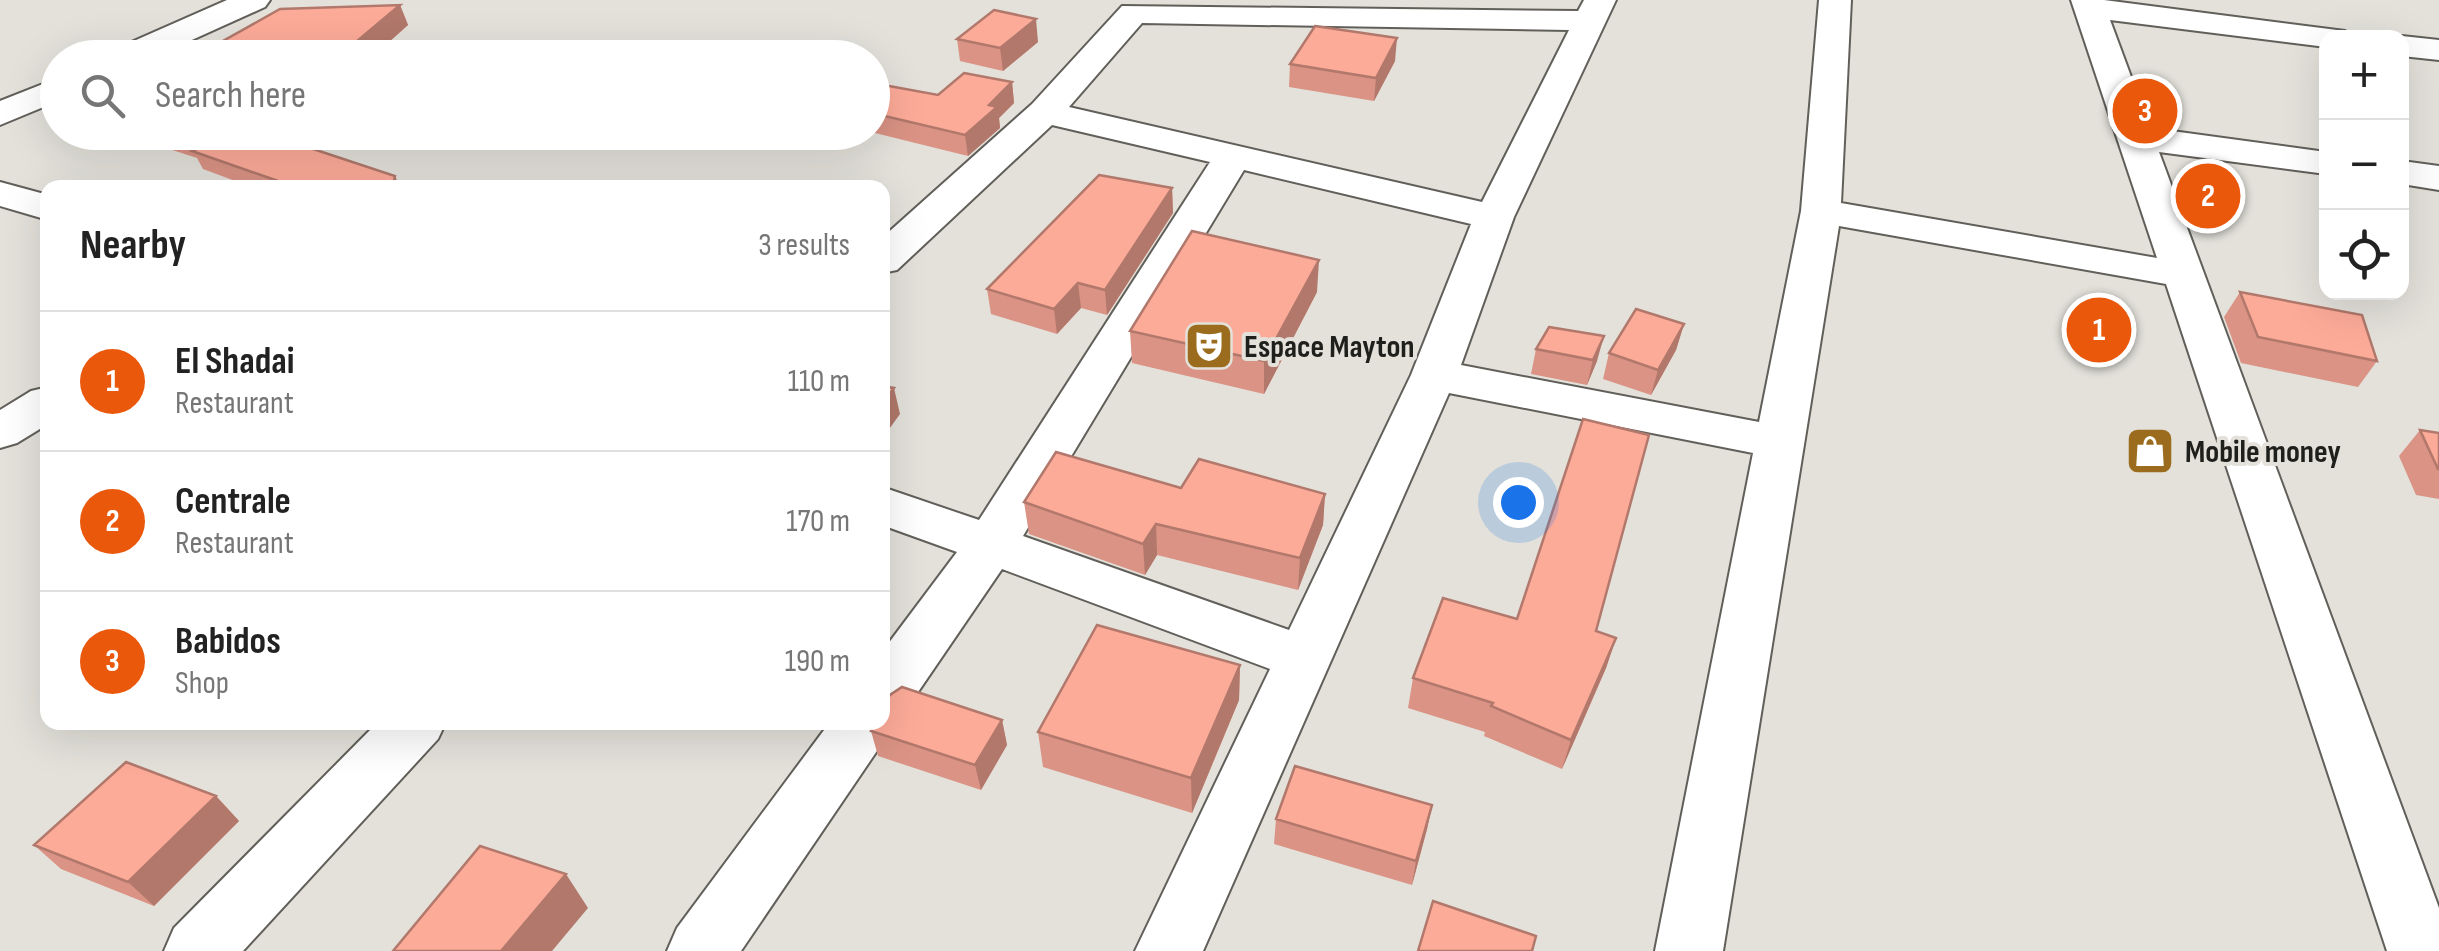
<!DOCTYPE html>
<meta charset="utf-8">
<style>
body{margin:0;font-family:"Sofia Sans Condensed",sans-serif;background:#f2f2f2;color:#222}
.controls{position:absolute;right:30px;top:30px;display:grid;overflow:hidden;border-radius:20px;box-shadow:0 10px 40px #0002}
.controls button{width:90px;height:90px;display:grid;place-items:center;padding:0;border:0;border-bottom:2px solid #e0e0e0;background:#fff;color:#222;font:50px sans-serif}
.you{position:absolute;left:1518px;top:502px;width:35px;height:35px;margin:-25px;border:8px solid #fff;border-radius:50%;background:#1a73e8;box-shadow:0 0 0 15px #1a73e833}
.badge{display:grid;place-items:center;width:65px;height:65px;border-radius:50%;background:#ea580c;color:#fff;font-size:32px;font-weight:700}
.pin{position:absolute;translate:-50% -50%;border:5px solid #fff;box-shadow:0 2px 10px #0006}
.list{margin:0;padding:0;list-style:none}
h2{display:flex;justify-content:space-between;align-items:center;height:130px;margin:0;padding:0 40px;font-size:42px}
h2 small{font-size:32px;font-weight:400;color:#767676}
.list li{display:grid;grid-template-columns:65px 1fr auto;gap:30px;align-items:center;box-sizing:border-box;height:140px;padding:0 40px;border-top:2px solid #e0e0e0}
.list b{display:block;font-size:38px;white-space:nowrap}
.list p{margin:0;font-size:32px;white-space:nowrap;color:#767676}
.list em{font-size:32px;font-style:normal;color:#767676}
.icon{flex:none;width:55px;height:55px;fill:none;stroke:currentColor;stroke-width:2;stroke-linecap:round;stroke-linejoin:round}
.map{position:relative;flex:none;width:2439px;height:951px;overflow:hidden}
.search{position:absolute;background:#fff;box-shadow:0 10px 40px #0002;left:40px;top:40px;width:850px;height:110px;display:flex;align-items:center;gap:25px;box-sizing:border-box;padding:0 35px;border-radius:55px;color:#767676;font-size:38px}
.panel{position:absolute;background:#fff;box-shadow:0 10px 40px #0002;left:40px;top:180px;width:850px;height:550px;border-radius:20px}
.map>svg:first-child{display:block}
</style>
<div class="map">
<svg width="2439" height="951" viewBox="0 0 2439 951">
<rect width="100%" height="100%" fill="#e3e1da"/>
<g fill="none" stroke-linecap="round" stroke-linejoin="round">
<g stroke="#615f59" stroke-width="4">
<path id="street" d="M227,0H270L265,7L152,58H106L111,51Z
M1584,0H1616L1514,217L1461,365L1759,422L1801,211L1819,0H1851L1841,203L2157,258L2071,0H2104L2345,31L2349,38H2326V47L2110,20L2150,128L2326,152V174L2159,152L2439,908V951H2387L2166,284L1839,226L1723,951H1655L1753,453L1449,393L1203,951H1135L1270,669L1002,569L903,714L891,718L894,722L885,739L741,951H667L677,928L830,722H882V652L957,552L882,525V487L979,520L1210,162L1052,125L897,270L882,273V238L1032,104L1122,6L1578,11ZM1142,23L1569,30L1482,202L1069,107ZM1244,170L1471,224L1411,375L1289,630L1023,536Z
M2402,36L2439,40V60L2402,56V38H2396Z
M58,78V101L0,125V101Z
M2402,161L2439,166V190L2402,184Z
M0,182L48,195V220L0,206Z
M48,387V424L17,443L0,448V410L31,391Z
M378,722H446L438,739L243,951H164L174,928Z"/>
</g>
<use href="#street" fill="#fff" fill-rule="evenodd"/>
</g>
<path fill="#da9384" d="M400,5L408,25L371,58H220L214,46Z
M957,39L1038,42L1003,71L960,61Z
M1395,61L1374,101L1289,87L1290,64Z
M1012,82L1014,103L999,118L1000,128L968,156L875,133L872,119V107Z
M117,132H271L286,140L395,176L400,188H254L203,169L197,158Z
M1172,188L1173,213L1107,315L1081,308L1057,334L991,314L987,289Z
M1317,292L1264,394L1132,363L1130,331Z
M2240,292L2377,361L2358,387L2241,363L2224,317Z
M1684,324L1676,350L1651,395L1603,379L1609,353Z
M1536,349L1597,361L1587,385L1531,374Z
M2420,430L2439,433V499L2416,495L2399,456Z
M1181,488L1325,494L1323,525L1298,590L1157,555L1145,575L1029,534L1024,502Z
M1517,619L1596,631L1616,638L1606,668L1562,769L1484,736L1485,732L1408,708L1413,678Z
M1240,665L1239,700L1192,813L1043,767L1038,732Z
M1002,720L1007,745L981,790L878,756L871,731Z
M216,796L239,821L154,906L61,869L34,845Z
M1432,805L1427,829L1412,885L1274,844L1276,819Z"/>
<path fill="#b1786b" d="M400,5L408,25L371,58H337Z
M1036,19L1038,42L1003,71L1000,48Z
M1397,38L1395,61L1374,101L1376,78Z
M1012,82L1014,103L999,118L1000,128L968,156L965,135L989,105Z
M395,176L400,188H394L393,185Z
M1172,188L1173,213L1107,315L1105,290Z
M1319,260L1317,292L1264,394V361Z
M1078,283L1081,308L1057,334L1054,309Z
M1684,324L1676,350L1651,395L1658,370Z
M1604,336L1597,361L1587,385L1593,360Z
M894,388L900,414L882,439V405Z
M1325,494L1323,525L1298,590L1300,558Z
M1156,524L1157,555L1145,575L1143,544Z
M1616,638L1606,668L1562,769L1571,740Z
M1240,665L1239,700L1192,813L1191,778Z
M1002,720L1007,745L981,790L975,765Z
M216,796L239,821L154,906L128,882Z
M1432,805L1427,829L1412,885L1416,861Z
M566,874L588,908L552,951H501Z"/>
<path fill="#fdab99" stroke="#b1786b" stroke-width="2.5" d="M400,5L337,58H300L214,46L280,9Z
M994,10L1036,19L1000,48L957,39Z
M1315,26L1397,38L1376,78L1290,64Z
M808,48L847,58H793Z
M964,73L1012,82L989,105L997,107L965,135L872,113L878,84L938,95Z
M161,132H271L286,140L395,176L393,185L278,181L192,151L203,146Z
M1099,175L1172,188L1105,290L1078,283L1054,309L987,289Z
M1192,231L1319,260L1264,361L1130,331Z
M2240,292L2362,315L2377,361L2258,337Z
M1636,309L1684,324L1658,370L1609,353Z
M1549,327L1604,336L1593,360L1536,349Z
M882,386L894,388L882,405Z
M1583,419L1649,435L1596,631L1616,638L1571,740L1491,706L1493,703L1413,678L1443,598L1517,619Z
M2420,430L2439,433V469H2438Z
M1056,452L1181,488L1199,459L1325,494L1300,558L1156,524L1143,544L1024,502Z
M1097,625L1240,665L1191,778L1038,732Z
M902,687L1002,720L975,765L871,731L875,722H882V709L890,695Z
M126,762L216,796L128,882L34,845Z
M1295,766L1432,805L1416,861L1276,819Z
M480,846L566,874L501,951H393Z
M1433,901L1536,936L1532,951H1418Z"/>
<defs>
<g id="theatre-square" transform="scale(2.5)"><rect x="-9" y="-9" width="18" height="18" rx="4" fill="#9c6c1e" stroke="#e3e1da"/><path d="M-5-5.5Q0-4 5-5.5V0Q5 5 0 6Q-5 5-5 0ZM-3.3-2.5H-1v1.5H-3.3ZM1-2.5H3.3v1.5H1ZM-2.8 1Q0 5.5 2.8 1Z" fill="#fff"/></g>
<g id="shop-square" transform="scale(2.5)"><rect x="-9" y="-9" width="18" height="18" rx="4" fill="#9c6c1e" stroke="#e3e1da"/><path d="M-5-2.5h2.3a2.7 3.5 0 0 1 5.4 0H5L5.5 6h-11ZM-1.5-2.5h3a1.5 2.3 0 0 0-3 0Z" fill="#fff"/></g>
</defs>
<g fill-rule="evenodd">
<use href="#theatre-square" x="1209" y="346"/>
<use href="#shop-square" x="2150" y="451"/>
</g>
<g text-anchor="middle" stroke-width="8" stroke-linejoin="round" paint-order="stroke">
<g font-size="32" font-weight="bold" fill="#1f1f1c" stroke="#e3e1da" text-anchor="start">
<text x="1244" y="357">Espace Mayton</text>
<text x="2185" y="462">Mobile money</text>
</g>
</g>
</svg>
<div class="controls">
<button>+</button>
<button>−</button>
<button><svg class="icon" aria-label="locate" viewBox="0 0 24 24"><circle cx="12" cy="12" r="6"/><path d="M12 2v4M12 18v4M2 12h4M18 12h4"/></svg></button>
</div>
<div class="you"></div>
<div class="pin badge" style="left:2099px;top:330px">1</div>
<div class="pin badge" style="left:2208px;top:196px">2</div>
<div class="pin badge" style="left:2145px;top:111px">3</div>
<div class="search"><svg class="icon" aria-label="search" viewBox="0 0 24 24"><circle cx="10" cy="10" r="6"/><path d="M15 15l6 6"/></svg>Search here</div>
<section class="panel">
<h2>Nearby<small>3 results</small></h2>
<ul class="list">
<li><span class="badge">1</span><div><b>El Shadai</b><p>Restaurant</p></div><em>110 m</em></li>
<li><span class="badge">2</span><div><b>Centrale</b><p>Restaurant</p></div><em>170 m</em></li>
<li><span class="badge">3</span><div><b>Babidos</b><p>Shop</p></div><em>190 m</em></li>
</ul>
</section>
</div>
